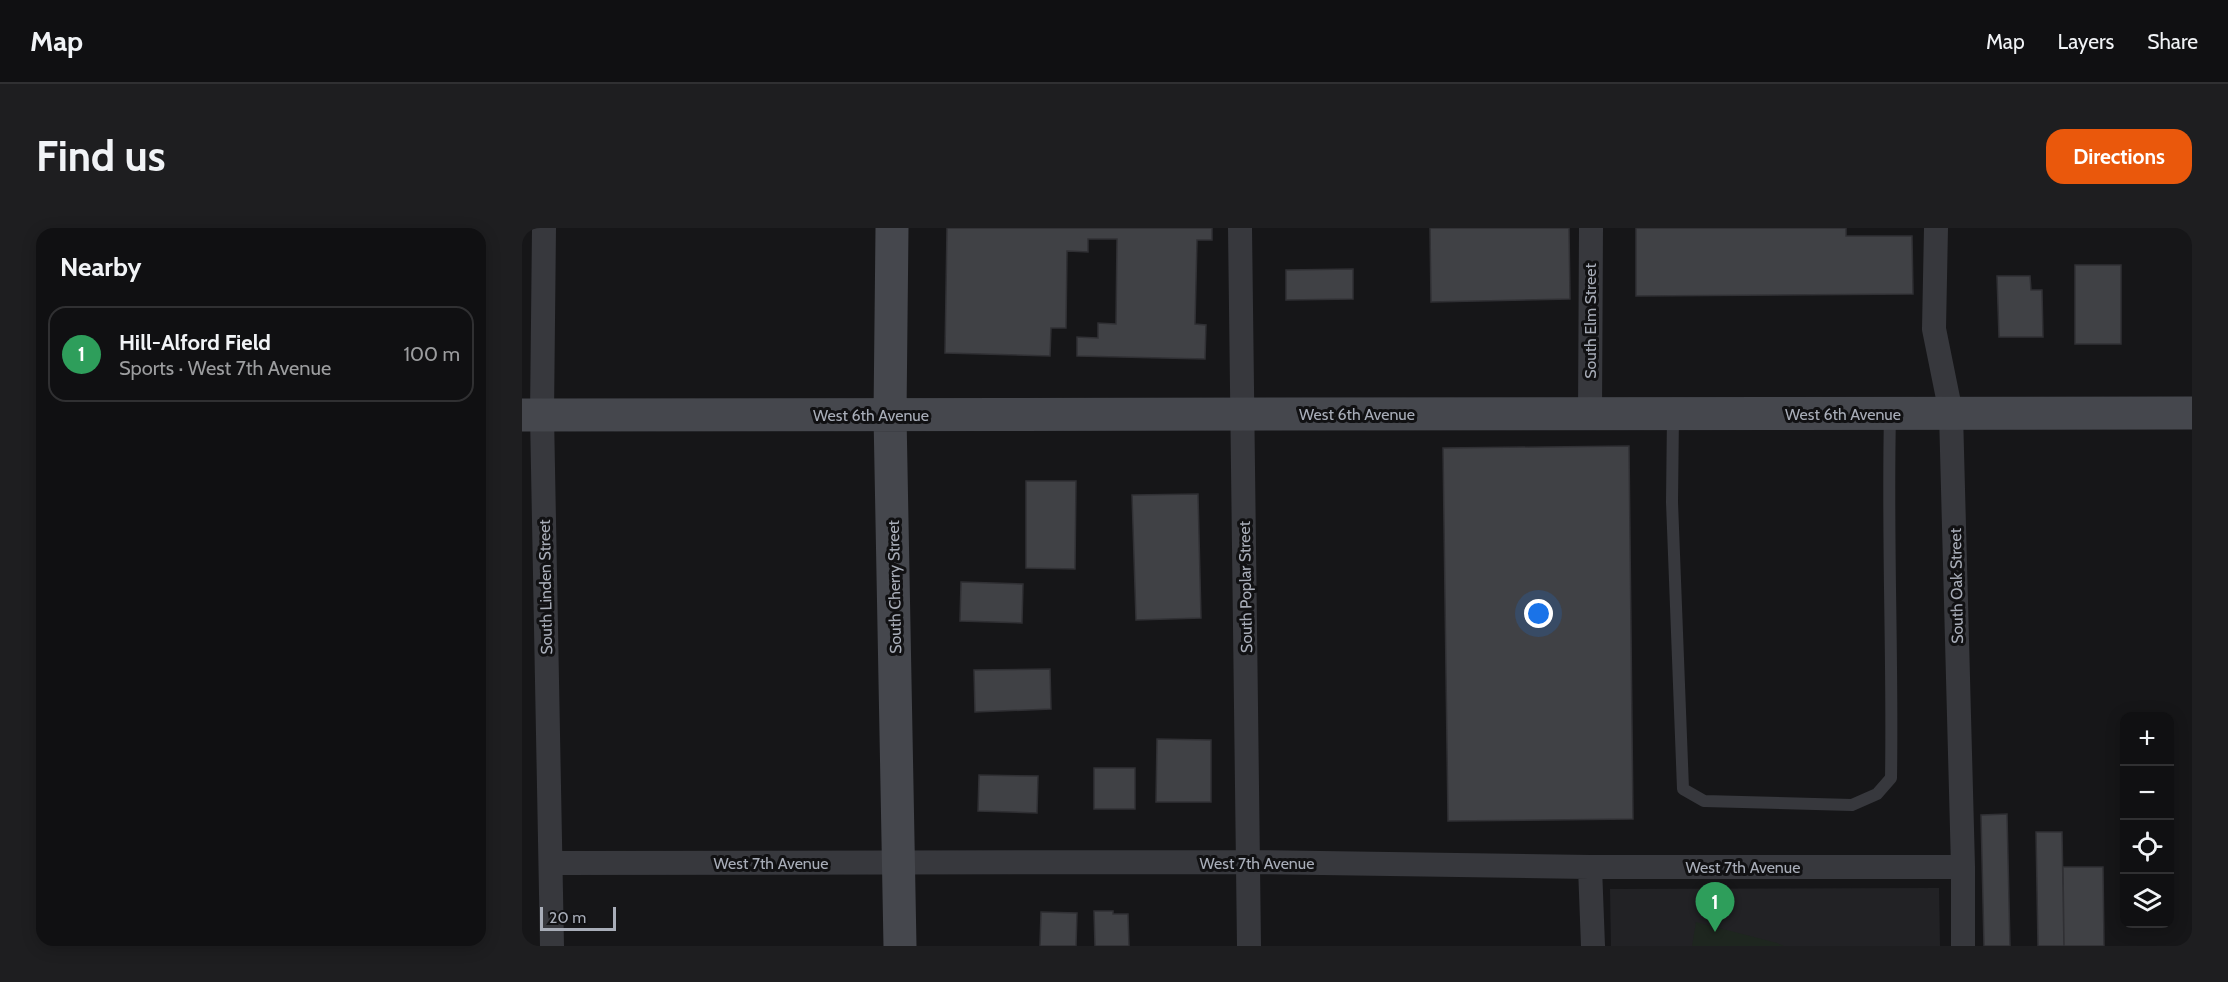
<!DOCTYPE html>
<meta charset="utf-8">
<style>
body{margin:0;font-family:Cabin,sans-serif;background:#1e1e20;color:#f1f3f6}
.controls{position:absolute;right:18px;bottom:18px;display:grid;overflow:hidden;border-radius:12px;box-shadow:0 3px 15px #0003}
.controls button{width:54px;height:54px;display:grid;place-items:center;padding:0;border:0;border-bottom:2px solid #303032;background:#101012;color:#f1f3f6;font:30px sans-serif}
.scale{position:absolute;left:18px;bottom:15px;width:76px;box-sizing:border-box;padding-left:6px;border:3px solid #a8adb8;border-top:0;font-size:16px;line-height:21px;white-space:nowrap;color:#a8adb8;-webkit-text-stroke:4px #111113;paint-order:stroke}
.you{position:absolute;left:1017px;top:386px;width:21px;height:21px;margin:-15px;border:4px solid #fff;border-radius:50%;background:#1a73e8;box-shadow:0 0 0 9px #1a73e833}
.badge{display:grid;place-items:center;width:39px;height:39px;border-radius:50%;background:#ea580c;color:#fff;font-size:20px;font-weight:700}
.pin{position:absolute;translate:-50% -50px;filter:drop-shadow(0 2px 3px #0008)}
.pin::after{content:'';position:absolute;top:32px;width:21px;height:18px;background:inherit;clip-path:polygon(0 0,100% 0,50% 100%)}
.list{margin:0;padding:0;list-style:none}
h2{display:flex;justify-content:space-between;align-items:center;height:78px;margin:0;padding:0 24px;font-size:26px}
h2 small{font-size:20px;font-weight:400;color:#9c9d9f}
.list li{display:grid;grid-template-columns:39px 1fr auto;gap:18px;align-items:center;box-sizing:border-box;height:96px;margin:0 12px 12px;padding:0 12px;border:2px solid #303032;border-radius:18px}
.list b{display:block;font-size:22px;white-space:nowrap}
.list p{margin:0;font-size:20px;white-space:nowrap;color:#9c9d9f}
.list em{font-size:20px;font-style:normal;color:#9c9d9f}
.icon{flex:none;width:33px;height:33px;fill:none;stroke:currentColor;stroke-width:2;stroke-linecap:round;stroke-linejoin:round}
.map{position:relative;flex:none;width:1670px;height:718px;overflow:hidden;border-radius:18px}
header{display:flex;align-items:center;gap:36px;box-sizing:border-box;height:84px;padding:0 30px;background:#101012;border-bottom:2px solid #303032}
header strong{font-size:28px}
nav{display:flex;gap:33px;margin-inline-start:auto;font-size:21px}
.intro{display:flex;align-items:center;justify-content:space-between;box-sizing:border-box;height:144px;padding:0 36px}
h1{margin:0;font-size:42px}
.button{padding:15px 27px;border-radius:18px;background:#ea580c;color:#fff;font-size:21px;font-weight:700}
main{display:flex;gap:36px;padding:0 36px}
aside{flex:1;background:#101012;border-radius:18px;box-shadow:0 3px 15px #0003}
.map>svg:first-child{display:block}
</style>
<header>
<strong>Map</strong>
<nav><a>Map</a><a>Layers</a><a>Share</a></nav>
</header>
<div class="intro"><h1>Find us</h1><a class="button">Directions</a></div>
<main>
<aside>
<h2>Nearby<small></small></h2>
<ul class="list">
<li><span class="badge" style="background:#2e9e5b">1</span><div><b>Hill-Alford Field</b><p>Sports · West 7th Avenue</p></div><em>100 m</em></li>
</ul>
</aside>
<div class="map">
<svg width="1670" height="718" viewBox="0 0 1670 718">
<rect width="100%" height="100%" fill="#161618"/>
<path fill="#222225" d="M1417,660L1418,718H1089L1088,661Z"/>
<path fill="#1e261f" d="M1174,694L1255,715L1262,718H1170Z"/>
<path fill="#404145" stroke="#303034" stroke-width="1.5" d="M425,0H690V12H675L673,96L684,97L683,131L555,128V109L576,110V95L594,96L595,11H566V24L545,23L544,100H529L528,128L423,125Z
M908,0H1047L1048,71L909,74Z
M1114,0H1324V8H1390L1391,66L1114,68Z
M1553,37H1599V116H1553Z
M831,41V71L764,72V42Z
M1475,48H1508L1509,62H1520L1521,109H1477Z
M1107,218L1111,591L926,593L921,220Z
M504,253H554L553,341L504,340Z
M676,266L679,390L614,392L610,267Z
M439,354L501,356L500,395L438,393Z
M528,441L529,481L453,484L452,442Z
M635,511L689,512V574H634Z
M572,540H613V581H572Z
M457,547L516,548L515,585L456,583Z
M1485,586L1488,718H1462L1459,587Z
M1514,604H1540L1542,718H1516Z
M1541,639H1581L1582,718H1542Z
M572,683H591V686H606L607,718H573Z
M519,684L555,685L554,718H518Z"/>
<g fill="none" stroke-linecap="round" stroke-linejoin="round">
<path stroke="#37383d" stroke-width="12" d="M1151,187L1150,274L1161,561L1182,573L1330,577L1355,566L1369,550C1371,430 1365,309 1368,188"/>
<path stroke="#37383d" stroke-width="24" d="M22,0L20,187L30,718
M718,0L727,718
M1414,0L1412,101L1429,185L1441,639V718
M1068,186L1069,0
M29,635L727,634L1068,639H1441
M1068,639L1071,718"/>
<path stroke="#45474d" stroke-width="33" d="M370,0L368,187L378,718
M0,187L1670,185"/>
</g>
<g text-anchor="middle" stroke-width="6" stroke-linejoin="round" paint-order="stroke">
<g font-size="16" fill="#a8adb8" stroke="#111113">
<text transform="translate(1068 93) rotate(-90)" y="6">South Elm Street</text>
<text x="835" y="192">West 6th Avenue</text>
<text x="1321" y="192">West 6th Avenue</text>
<text x="349" y="193">West 6th Avenue</text>
<text transform="translate(1434 358) rotate(-91)" y="6">South Oak Street</text>
<text transform="translate(23 359) rotate(-91)" y="6">South Linden Street</text>
<text transform="translate(372 359) rotate(-91)" y="6">South Cherry Street</text>
<text transform="translate(723 359) rotate(-91)" y="6">South Poplar Street</text>
<text x="249" y="641">West 7th Avenue</text>
<text x="735" y="641">West 7th Avenue</text>
<text x="1221" y="645">West 7th Avenue</text>
</g>
</g>
</svg>
<div class="controls">
<button>+</button>
<button>−</button>
<button><svg class="icon" aria-label="locate" viewBox="0 0 24 24"><circle cx="12" cy="12" r="6"/><path d="M12 2v4M12 18v4M2 12h4M18 12h4"/></svg></button>
<button><svg class="icon" aria-label="layers" viewBox="0 0 24 24"><path d="M12 4l9 5-9 5-9-5zM3 14l9 5 9-5"/></svg></button>
</div>
<div class="scale">20 m</div>
<div class="you"></div>
<div class="pin badge" style="left:1193px;top:704px;background:#2e9e5b">1</div>
</div>
</main>
